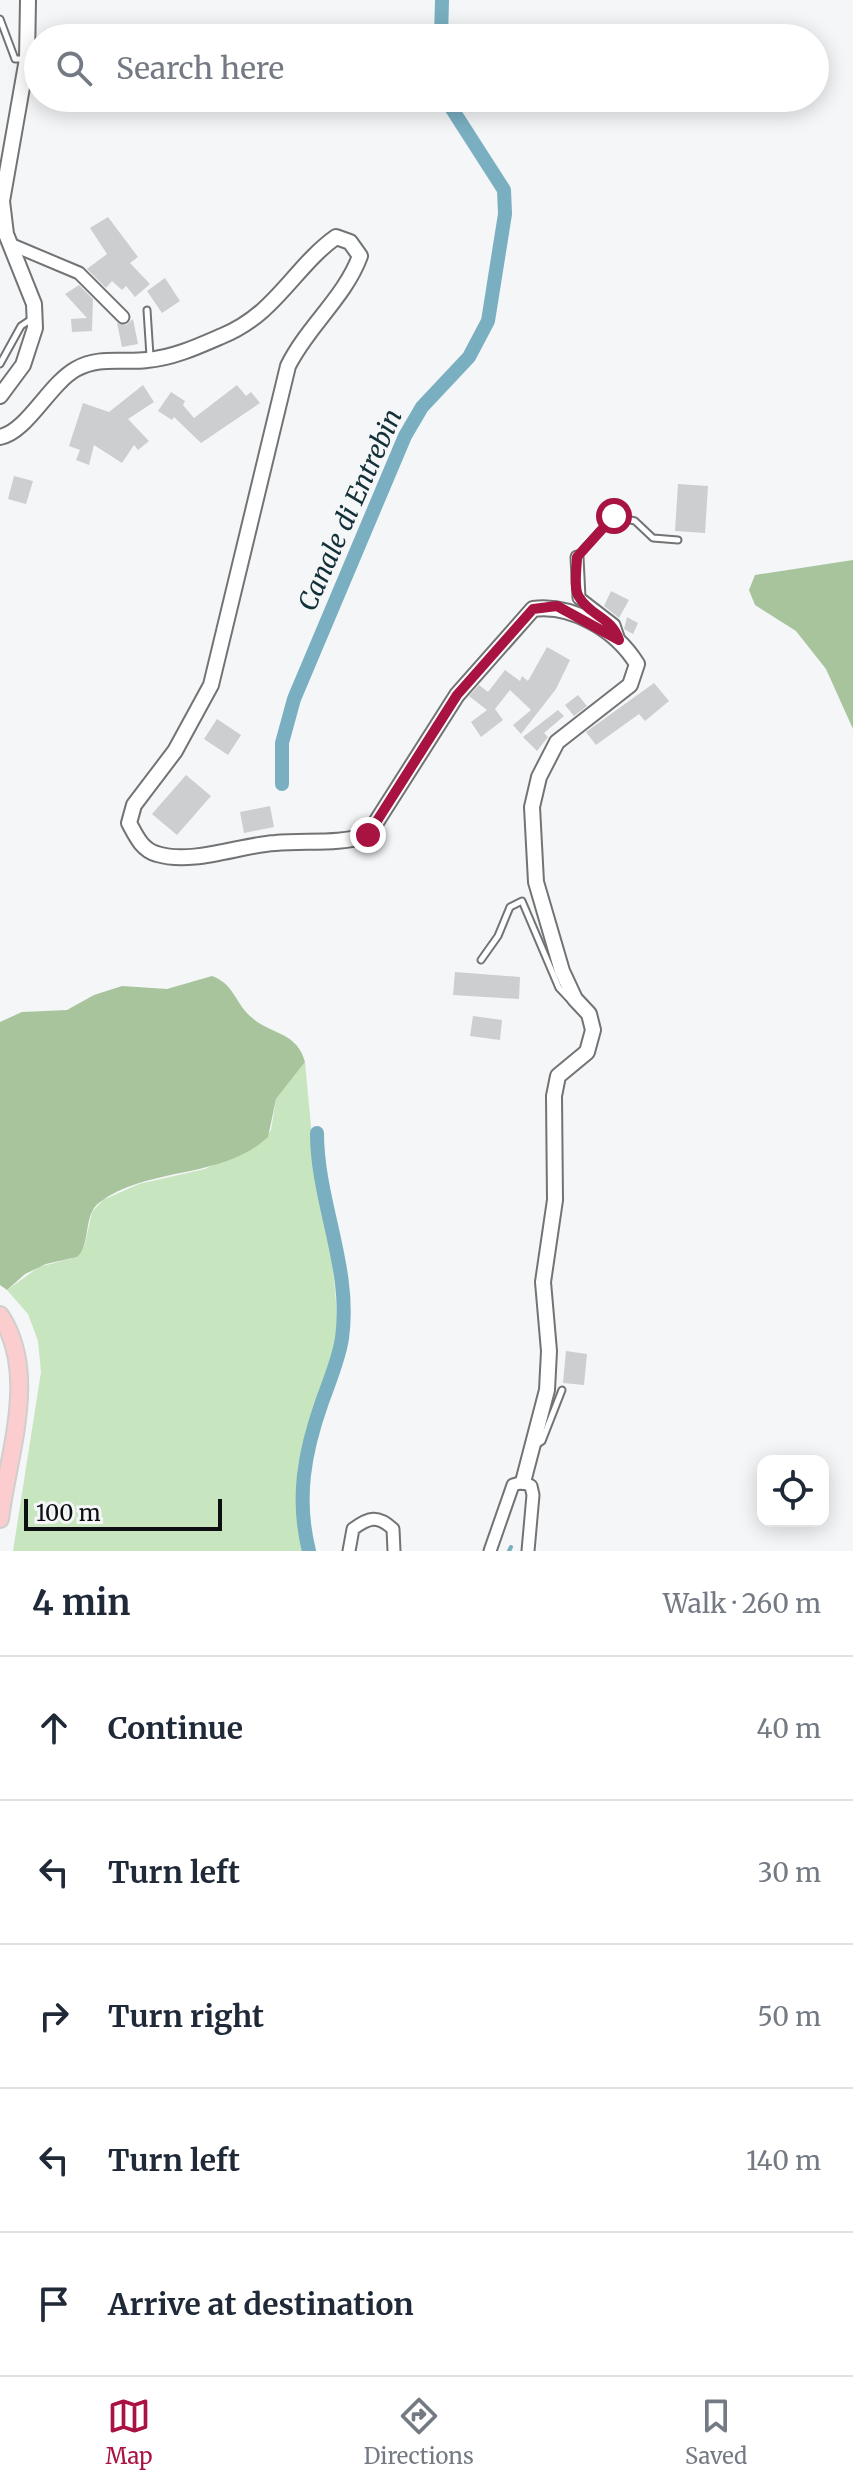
<!DOCTYPE html>
<meta charset="utf-8">
<style>
body{margin:0;font-family:Merriweather,serif;background:#f6f6f7;color:#1f2937}
.controls{position:absolute;right:24px;bottom:24px;display:grid;overflow:hidden;border-radius:16px;box-shadow:0 4px 20px #0003}
.controls button{width:72px;height:72px;display:grid;place-items:center;padding:0;border:0;border-bottom:2px solid #e0e1e3;background:#fff;color:#1f2937;font:40px sans-serif}
.scale{position:absolute;left:24px;bottom:20px;width:198px;box-sizing:border-box;padding-left:8px;border:4px solid #0e0f10;border-top:0;font-size:22px;line-height:28px;white-space:nowrap;color:#0e0f10;-webkit-text-stroke:6px #f4f6f8;paint-order:stroke}
.stop{position:absolute;width:24px;height:24px;margin:-18px;border:6px solid #a91342;border-radius:50%;background:#fff}
.stop.end{background:#a91342;border-color:#fff;box-shadow:0 2px 8px #0008}
.list{margin:0;padding:0;list-style:none}
h2{display:flex;justify-content:space-between;align-items:center;height:104px;margin:0;padding:0 32px;font-size:34px}
h2 small{font-size:26px;font-weight:400;color:#747a83}
.list li{display:grid;grid-template-columns:52px 1fr auto;gap:24px;align-items:center;box-sizing:border-box;height:144px;padding:0 32px;border-top:2px solid #e0e1e3}
.list b{display:block;font-size:30px;white-space:nowrap}
.list em{font-size:26px;font-style:normal;color:#747a83}
.icon{flex:none;width:44px;height:44px;fill:none;stroke:currentColor;stroke-width:2;stroke-linecap:round;stroke-linejoin:round}
.map{position:relative;flex:none;width:853px;height:1551px;overflow:hidden}
.search{position:absolute;background:#fff;box-shadow:0 4px 20px #0003;left:24px;right:24px;top:24px;height:88px;display:flex;align-items:center;gap:20px;box-sizing:border-box;padding:0 28px;border-radius:44px;color:#747a83;font-size:30px}
.sheet{height:824px;background:#fff}
nav{display:flex;justify-content:space-around;align-items:center;box-sizing:border-box;height:112px;border-top:2px solid #e0e1e3;background:#fff;font-size:22px;color:#747a83}
nav a{display:grid;justify-items:center;gap:4px}
nav .on{color:#a91342}
.map>svg:first-child{display:block}
</style>
<div class="map">
<svg width="853" height="1551" viewBox="0 0 853 1551">
<rect width="100%" height="100%" fill="#f4f6f8"/>
<path fill="#c7e5be" d="M305,1062L314,1159L330,1233L339,1337L298,1481L297,1506L308,1551H13L41,1372L38,1341L28,1314L7,1290L39,1267L77,1257L85,1244L92,1212L103,1200L139,1184L205,1169L262,1142L271,1130L276,1099Z"/>
<path fill="#a7c49d" d="M853,560V729L826,669L796,631L755,605L749,590L755,575Z
M212,976C234,984 234,1001 250,1016C270,1035 297,1031 305,1062L276,1099L268,1137C222,1180 149,1166 100,1202C82,1215 92,1243 77,1257L46,1264L25,1274L7,1290L0,1285V1022L22,1012L67,1010L94,995L122,986L167,989Z"/>
<g fill="none" stroke-linecap="round" stroke-linejoin="round">
<path stroke="#79afc1" stroke-width="4" d="M509,1551L511,1547"/>
<path stroke="#79afc1" stroke-width="14" d="M441,38L442,0
M282,784V743L294,699L405,436L422,407L469,357L488,321L505,214L504,190L445,98
M309,1551C296,1499 304,1453 322,1402C329,1382 339,1359 342,1338C352,1268 317,1202 317,1133"/>
</g>
<path fill="#ccced0" d="M108,217L138,257L130,263L150,284L135,297L126,286L122,290L112,281L106,288L87,269L107,254L90,228Z
M165,278L180,301L162,313L147,291Z
M79,285L93,299L92,331L72,332L71,319L87,318L65,294Z
M133,319L138,344L122,347L117,323L126,325Z
M143,385L154,402L128,419L149,441L138,450L134,445L122,463L94,445L89,465L76,460L80,450L69,446L83,403L109,412Z
M237,385L246,396L251,392L260,403L201,443L174,417L172,420L158,411L171,392L185,401L183,405L194,418Z
M14,476L33,481L26,504L8,499Z
M678,484L708,486L705,533L675,531Z
M611,591L629,600L619,618L604,606Z
M627,617L638,623L633,634L624,629Z
M547,647L570,660L556,689L521,734L513,725L531,710L510,690L495,709L503,720L481,737L471,722L487,710L469,696L479,685L488,692L505,670L520,681L522,676L528,681Z
M654,683L669,701L645,721L639,714L596,745L586,732Z
M578,695L587,706L574,716L565,705Z
M558,710L564,716L544,733L548,737L537,751L523,737Z
M217,719L241,735L228,755L204,739Z
M186,775L211,796L177,835L152,814Z
M270,806L274,827L244,833L240,812Z
M455,972L520,977L519,999L453,995Z
M473,1016L502,1020L500,1040L470,1036Z
M566,1351L587,1354L584,1385L563,1383Z"/>
<g fill="none" stroke-linecap="round" stroke-linejoin="round">
<g stroke="#717375" stroke-width="9">
<path id="service" d="M0,19L15,59H27
M147,310L150,356
M0,364L21,326L30,320
M577,556L614,516L635,521L653,538L678,540
M481,960L498,936L510,907L522,901L559,988L574,1004
M535,1446L542,1441L562,1390"/>
</g>
<g stroke="#717375" stroke-width="15">
<path id="minor" d="M10,244L79,273L123,317
M577,557L579,598L614,625L619,640
M349,1551L353,1529C369,1517 378,1515 393,1529L394,1551
M490,1551L513,1485L523,1482L531,1486L533,1495L528,1551"/>
</g>
<g stroke="#717375" stroke-width="18">
<path id="tertiary" d="M0,396L23,365L35,328L34,304L6,234L2,201L27,59L28,0
M0,437C27,432 49,384 76,369C99,356 122,363 147,360C173,358 199,346 222,336C276,314 294,267 336,237L350,242L360,256C345,297 307,327 288,366L211,685L175,751L134,805L129,823C136,836 142,850 157,854C193,865 240,845 275,843C306,840 338,845 368,835L457,695L533,609C573,604 616,630 637,664L630,685L557,742L539,777L532,807L536,882L562,971L575,999L589,1014L593,1030L587,1052L558,1076L554,1096L555,1200L543,1282L549,1351L547,1390L523,1482"/>
</g>
<g stroke="#cfcfcf" stroke-width="20">
<path id="primary" d="M0,1315C39,1373 8,1454 0,1519"/>
</g>
<use href="#service" stroke="#fff" stroke-width="5"/>
<use href="#minor" stroke="#fff" stroke-width="11"/>
<use href="#tertiary" stroke="#fff" stroke-width="14"/>
<use href="#primary" stroke="#fbcdce" stroke-width="16"/>
</g>
<g fill="none" stroke-linecap="round" stroke-linejoin="round">
<path stroke="#a91342" stroke-width="10" d="M368,835L457,695L533,609L557,606L619,640C612,617 590,616 579,597C573,588 577,568 577,557L614,516"/>
</g>
<g text-anchor="middle" stroke-width="7" stroke-linejoin="round" paint-order="stroke">
<g font-size="26" font-style="italic" fill="#132f37" stroke="#f4f6f8">
<text transform="translate(350 510) rotate(-66)" y="9">Canale di Entrebin</text>
</g>
</g>
</svg>
<div class="controls">
<button><svg class="icon" aria-label="locate" viewBox="0 0 24 24"><circle cx="12" cy="12" r="6"/><path d="M12 2v4M12 18v4M2 12h4M18 12h4"/></svg></button>
</div>
<div class="scale">100 m</div>
<div class="stop" style="left:614px;top:516px"></div>
<div class="stop end" style="left:368px;top:835px"></div>
<div class="search"><svg class="icon" aria-label="search" viewBox="0 0 24 24"><circle cx="10" cy="10" r="6"/><path d="M15 15l6 6"/></svg>Search here</div>
</div>
<section class="sheet">
<h2>4 min<small>Walk · 260 m</small></h2>
<ul class="list">
<li><svg class="icon" aria-label="ahead" viewBox="0 0 24 24"><path d="M12 20V5M6 11l6-6 6 6"/></svg><div><b>Continue</b></div><em>40 m</em></li>
<li><svg class="icon" aria-label="left" viewBox="0 0 24 24"><path d="M17 20v-9H6M10 6l-5 5 5 5"/></svg><div><b>Turn left</b></div><em>30 m</em></li>
<li><svg class="icon" aria-label="right" viewBox="0 0 24 24"><path d="M7 20v-9h11M14 6l5 5-5 5"/></svg><div><b>Turn right</b></div><em>50 m</em></li>
<li><svg class="icon" aria-label="left" viewBox="0 0 24 24"><path d="M17 20v-9H6M10 6l-5 5 5 5"/></svg><div><b>Turn left</b></div><em>140 m</em></li>
<li><svg class="icon" aria-label="arrive" viewBox="0 0 24 24"><path d="M6 21V4h12l-3 4 3 4H6"/></svg><div><b>Arrive at destination</b></div></li>
</ul>
</section>
<nav>
<a class="on"><svg class="icon" aria-label="map" viewBox="0 0 24 24"><path d="M3 6l6-2 6 2 6-2v14l-6 2-6-2-6 2zM9 4v14M15 6v14"/></svg>Map</a>
<a><svg class="icon" aria-label="directions" viewBox="0 0 24 24"><path d="M12 3l9 9-9 9-9-9zM9 14v-3h6M13 9l2 2-2 2"/></svg>Directions</a>
<a><svg class="icon" aria-label="saved" viewBox="0 0 24 24"><path d="M7 4h10v16l-5-4-5 4z"/></svg>Saved</a>
</nav>
